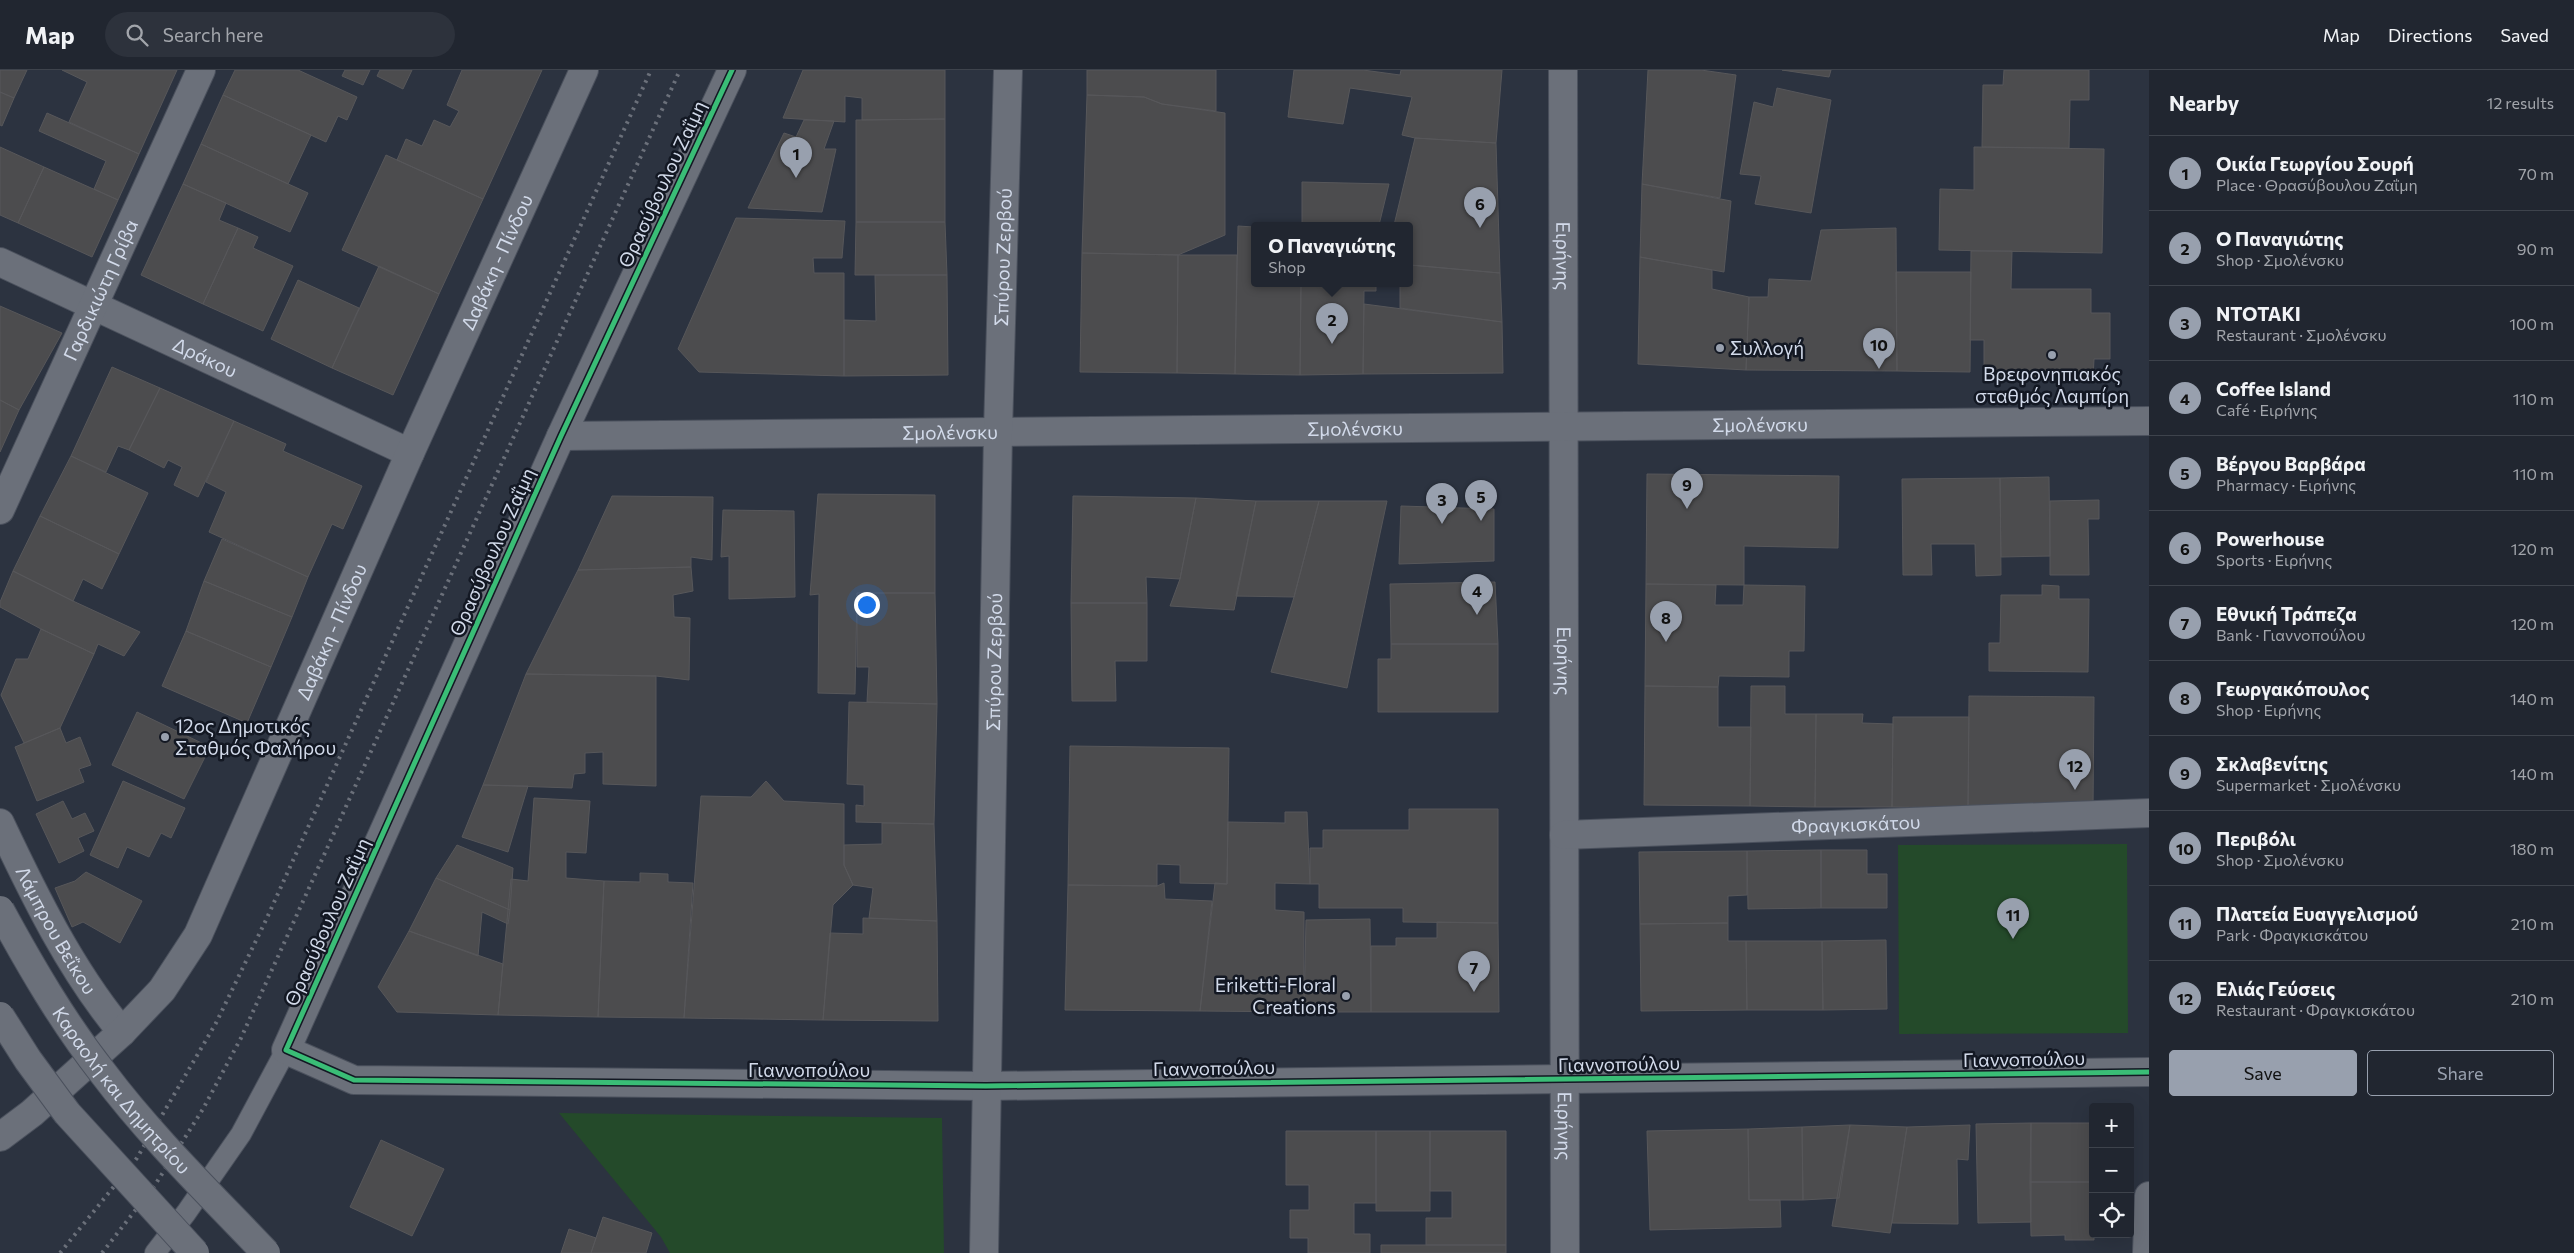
<!DOCTYPE html>
<meta charset="utf-8">
<style>
body{margin:0;font-family:Commissioner,sans-serif;background:#2d323c;color:#f1f3f6}
.controls{position:absolute;right:15px;bottom:15px;display:grid;overflow:hidden;border-radius:5px;box-shadow:0 5px 20px #0002}
.controls button{width:45px;height:45px;display:grid;place-items:center;padding:0;border:0;border-bottom:1px solid #3e434c;background:#212630;color:#f1f3f6;font:25px sans-serif}
.you{position:absolute;left:866px;top:534px;width:18px;height:18px;margin:-12px;border:4px solid #fff;border-radius:50%;background:#1a73e8;box-shadow:0 0 0 8px #1a73e833}
.badge{display:grid;place-items:center;width:32px;height:32px;border-radius:50%;background:#98a0ae;color:#111;font-size:16px;font-weight:700}
.pin{position:absolute;translate:-50% -41px;filter:drop-shadow(0 1px 2px #0008)}
.pin::after{content:'';position:absolute;top:26px;width:18px;height:15px;background:inherit;clip-path:polygon(0 0,100% 0,50% 100%)}
.popup{position:absolute;left:1251px;top:152px;width:162px;height:65px;box-sizing:border-box;display:grid;place-content:center;border-radius:5px;background:#212630;filter:drop-shadow(0 1px 4px #0005);font-size:16px;white-space:nowrap;color:#a2a5ab}
.popup b{font-size:19px;color:#f1f3f6}
.popup::after{content:'';position:absolute;left:50%;top:100%;margin-left:-10px;border:10px solid transparent;border-top-color:#212630}
.list{margin:0;padding:0;list-style:none}
h2{display:flex;justify-content:space-between;align-items:center;height:65px;margin:0;padding:0 20px;font-size:21px}
h2 small{font-size:16px;font-weight:400;color:#a2a5ab}
.list li{display:grid;grid-template-columns:32px 1fr auto;gap:15px;align-items:center;box-sizing:border-box;height:75px;padding:0 20px;border-top:1px solid #3e434c}
.list b{display:block;font-size:19px;white-space:nowrap}
.list p{margin:0;font-size:16px;white-space:nowrap;color:#a2a5ab}
.list em{font-size:16px;font-style:normal;color:#a2a5ab}
.actions{display:flex;gap:10px;padding:15px 20px}
.actions a{flex:1;padding:11px 0;border:1px solid #98a0ae;border-radius:5px;text-align:center;font-size:18px;color:#98a0ae}
.actions .main{background:#98a0ae;color:#111}
.icon{flex:none;width:28px;height:28px;fill:none;stroke:currentColor;stroke-width:2;stroke-linecap:round;stroke-linejoin:round}
.map{position:relative;flex:none;width:2149px;height:1183px;overflow:hidden}
header{display:flex;align-items:center;gap:30px;box-sizing:border-box;height:70px;padding:0 25px;background:#212630;border-bottom:1px solid #3e434c}
header strong{font-size:24px}
nav{display:flex;gap:28px;margin-inline-start:auto;font-size:18px}
.search{width:350px;height:45px;background:#2d323c;display:flex;align-items:center;gap:12px;box-sizing:border-box;padding:0 18px;border-radius:28px;color:#a2a5ab;font-size:19px}
main{display:flex}
aside{flex:1;background:#212630}
.map>svg:first-child{display:block}
</style>
<header>
<strong>Map</strong>
<div class="search"><svg class="icon" aria-label="search" viewBox="0 0 24 24"><circle cx="10" cy="10" r="6"/><path d="M15 15l6 6"/></svg>Search here</div>
<nav><a>Map</a><a>Directions</a><a>Saved</a></nav>
</header>
<main>
<div class="map">
<svg width="2149" height="1183" viewBox="0 0 2149 1183">
<rect width="100%" height="100%" fill="#2c3340"/>
<path fill="#244a2a" d="M2127,774L2128,963L1899,964L1898,775Z
M559,1043L942,1048L944,1183H670L661,1167Z"/>
<path fill="#4c4c4e" stroke="#57575a" d="M0,0H27L14,28L0,22Z
M62,0H177L139,84L69,52L87,12Z
M235,0H298L357,27L347,50L338,46L326,72L223,25Z
M345,0H370L363,15L342,6Z
M380,0H412L403,19L377,6Z
M462,0H542L483,129L397,90L406,69L422,76L434,50L450,57L459,41L447,35Z
M803,0H945V49L862,50V28L845,26V52L783,48Z
M1087,0H1216V41L1162,34L1144,27L1087,25Z
M1294,0H1363L1400,5L1401,0H1502L1496,73L1415,68L1402,65L1412,27L1350,18L1343,54L1288,47Z
M1648,0H1701L1736,5L1720,128L1642,114Z
M1782,0H1831L1829,7Z
M2004,0H2089V30H2070L2069,78L1982,77L1983,15H2003Z
M1777,18L1831,30L1811,143L1755,134L1761,106L1740,104L1754,32L1773,37Z
M0,22L14,28L2,56L0,55Z
M223,25L311,65L288,114L201,74Z
M1087,25L1144,27L1162,34L1225,43V165L1178,185L1082,183Z
M47,43L139,84L118,130L94,119L106,91L39,61Z
M945,49V152H856V50Z
M804,50L834,51L824,79H836L822,142L748,138L784,63L796,67Z
M1415,68L1496,73L1500,203L1410,195V155H1394Z
M201,74L308,123L290,162L183,114Z
M0,77L44,97L18,153L0,145Z
M1974,77L2104,79L2102,183L1939,180L1940,119L1974,120Z
M386,85L483,129L439,224L342,180Z
M44,97L118,130L92,187L18,153Z
M1302,112L1389,114L1379,155H1302Z
M183,114L226,133L219,150L238,158L203,234L141,205Z
M1642,114L1731,131L1724,202L1640,187Z
M736,148L845,151L842,188H813L814,203H844V306L699,302L678,279Z
M856,152H945L947,205H855Z
M1238,156L1254,157V213H1301L1300,305L1235,304Z
M238,158L258,167L253,178L293,196L263,261L203,234Z
M1896,158L1897,301L1746,300L1749,227H1768L1769,209L1811,211L1821,160Z
M1971,181H2012L2011,219H2091V243H2110V289H2094L2093,309L1984,308V270H1970Z
M1082,183L1178,185L1177,303L1080,302Z
M1178,185H1237L1235,304L1177,303Z
M1640,187L1712,200V219L1749,227L1746,300L1638,294Z
M1410,195L1500,203L1502,252L1400,238V213H1410Z
M379,196L439,224L393,325L332,298Z
M1896,202H1971L1970,302L1897,301Z
M875,205H947L948,305L844,306V250L876,251Z
M298,210L359,238L332,298L271,269Z
M1301,213H1376V221H1364L1363,304L1300,305Z
M1364,234L1502,252L1503,303L1363,304Z
M0,236L62,263L19,340L0,330Z
M112,297L160,318L129,380L118,376L106,402L71,386Z
M160,318L234,351L198,427L174,415L182,397L168,390L164,398L129,380Z
M0,330L19,340L0,382Z
M234,351L286,374L283,381L362,416L343,459L332,454L308,507L209,462L226,422L206,412Z
M71,386L148,423L119,484L40,446Z
M1647,404L1839,406L1838,478L1744,476V515L1646,514Z
M2049,407L2050,486L2001,487L2000,408Z
M2000,408L2001,505L1976,506L1975,474H1931L1932,505H1903L1902,409Z
M818,424L935,425V523H857L855,624L818,623L819,524L810,525Z
M612,426L713,427L712,490L691,487V497L578,500Z
M1073,426L1196,428L1180,509L1146,507L1147,533H1071Z
M1196,428L1256,431L1234,540L1170,536L1180,509Z
M2099,430V449H2088L2089,505H2050V431Z
M1256,431H1319L1294,527L1236,526Z
M1319,431H1387L1347,618L1271,602L1294,527Z
M1401,436L1494,439V491L1399,494Z
M723,440L794,441L795,527L729,529V486L721,487Z
M40,446L119,484L102,519L83,509L73,531L13,501Z
M222,469L308,507L292,547L204,511Z
M691,497L693,521L673,525L674,547L690,548L689,610L656,606L526,604L578,500Z
M13,501L73,531L140,562L124,586L98,574L94,584L41,559L0,537V532Z
M204,511L292,547L271,597L186,561Z
M1495,512L1498,574H1391L1390,514Z
M1646,514L1716,515L1715,535H1743L1744,515L1805,516L1804,581H1789V607L1719,606L1718,617L1645,616Z
M2042,515L2059,516V529H2089L2088,602L1989,601V573H2000L2001,525H2042Z
M857,523H935L937,634L867,632L869,597H857Z
M1071,533H1147V591H1115L1116,631H1072Z
M41,559L94,584L60,658L24,673L1,625L16,589H28Z
M186,561L271,597L247,653L162,616Z
M1391,574H1498V642H1378V589H1391Z
M526,604L656,606V716L603,714V682L585,683V703L574,704L572,718L483,715Z
M1645,616L1718,617V657H1751L1750,736L1644,735Z
M1751,616H1785V644H1816L1815,737L1750,736Z
M1969,626L2094,627L2093,739L1968,738Z
M849,632L937,634L934,754L856,752V735L864,736V715L847,714Z
M137,642L210,677L184,729L112,695Z
M1816,644H1863L1862,653L1893,654L1892,737H1815Z
M1893,647H1969L1968,738L1892,737Z
M60,658L66,673L80,667L91,695L79,699L84,712L37,731L15,677Z
M1070,676L1229,678L1227,814L1180,813V795L1157,794V816L1068,815Z
M123,711L185,738L171,768L161,763L149,787L127,777L118,798L90,785Z
M766,711L784,731L844,734V795L853,815L833,835L823,950L684,948L701,726L751,727Z
M483,715L528,716L508,782L462,767Z
M534,728L590,731L586,783L566,782V808L604,811L598,947L498,945L511,809L528,811Z
M63,731L72,749L85,743L94,761L78,768L84,781L59,793L36,744Z
M1409,739H1498V853L1403,852V838H1319V814H1310V778H1323V760H1409Z
M1285,742H1307L1310,814L1275,813V840L1304,842V942L1200,941L1215,813L1227,814L1228,752L1285,753Z
M882,753L934,754L937,851L869,848L873,818L853,815L844,795V775L882,774Z
M457,775L513,798L510,840L436,808Z
M1821,780H1867V804H1887V838H1821Z
M1821,780V838L1748,839L1747,781Z
M1747,781V825L1728,826V853L1640,854L1639,782Z
M86,802L142,831L120,873L83,852L72,857L55,818L75,811Z
M640,803L668,804V812L693,813L684,948L598,947L604,811L640,812Z
M436,808L510,840L508,854L482,842L478,886L409,861Z
M1164,813L1165,829L1212,831L1200,941L1065,940L1068,815L1157,816Z
M863,848L937,851L938,951L823,950L830,863L863,864Z
M1370,849L1371,942H1304L1306,850Z
M1437,852L1498,853L1499,942H1371V876H1396V868H1437Z
M1728,853V871H1746L1747,940L1641,941L1640,854Z
M409,861L503,894L498,945L397,942L378,917Z
M1886,870L1887,939L1823,940L1822,871Z
M1746,871H1822L1823,940H1747Z
M2031,1053H2093V1112H2030Z
M2031,1053V1152L1978,1153L1976,1054Z
M1850,1055L1907,1057L1890,1163L1832,1156Z
M1850,1055L1839,1128L1803,1130L1802,1057Z
M1970,1055L1968,1090L1957,1089L1958,1154L1892,1153L1907,1057Z
M1802,1057L1803,1130H1749L1748,1059Z
M1748,1059L1749,1130H1780L1781,1157L1650,1160L1647,1061Z
M1286,1061H1376V1133H1354V1164H1370V1183H1308V1168H1290V1140H1309V1115H1286Z
M1376,1061H1430V1141H1376Z
M1430,1061H1506V1175H1426V1148H1452V1121H1430Z
M381,1070L444,1099L412,1166L350,1137Z
M2030,1112H2093L2094,1170H2065V1165L2031,1166Z
M603,1147L652,1163L646,1183H591Z
M569,1159L596,1168L591,1183H561Z
M1381,1175H1506V1183H1381Z"/>
<g fill="none" stroke-linecap="round" stroke-linejoin="round">
<g stroke="#4b515d" stroke-width="22">
<path id="lane" d="M155,1183L186,1143L241,1064L286,980"/>
</g>
<g stroke="#4b515d" stroke-width="30">
<g id="street">
<path d="M732,0L561,366L286,980L354,1010L986,1016L2149,1002"/>
<path id="s1" d="M1563,0L1565,1183"/>
<path id="s2" d="M0,192L410,383"/>
<path id="s3" d="M561,366L2149,351"/>
<path id="s4" d="M0,440L201,0"/>
<path id="s5" d="M0,753C34,825 71,901 122,962"/>
<path id="s6" d="M1564,765L2149,743"/>
<path id="s7" d="M0,1067L32,1043L122,962L162,920L198,865L410,383L584,0"/>
<path id="s8" d="M984,1183L998,362L1008,0"/>
<path d="M2147,1183L2149,1126"/>
</g>
</g>
<use href="#lane" stroke="#6b707a" stroke-width="20"/>
<use href="#street" stroke="#6b707a" stroke-width="28"/>
<path stroke="#6b707a" stroke-width="4" stroke-dasharray="2.5 5" stroke-linecap="butt" d="M60,1183L137,1088L216,953L266,850L651,0
M102,1183L155,1115L203,1039L241,968L680,0"/>
<g stroke="#4b515d" stroke-width="30" stroke-linecap="butt">
<g id="secondary-bridge">
<path id="s9" d="M0,840C31,897 63,952 103,1003C151,1067 211,1125 266,1183"/>
<path d="M0,946L28,990L67,1043L195,1183"/>
</g>
</g>
<use href="#secondary-bridge" stroke="#6b707a" stroke-width="28"/>
<g stroke="#131823" stroke-width="8">
<path id="cycleway" d="M732,0L561,366L286,980L354,1010L986,1016L2149,1002"/>
</g>
<use href="#cycleway" stroke="#3abd76" stroke-width="5"/>
</g>
<g fill="#98a0ae" stroke="#131823" stroke-width="2">
<circle cx="1720" cy="278" r="5"/>
<circle cx="2052" cy="285" r="5"/>
<circle cx="165" cy="667" r="5"/>
<circle cx="1346" cy="926" r="5"/>
</g>
<g text-anchor="middle" stroke-width="5" stroke-linejoin="round" paint-order="stroke">
<g font-size="19" fill="#d2daea" stroke="#131823">
<text transform="translate(662 114) rotate(-65)" y="7">Θρασύβουλου Ζαΐμη</text>
<text dy="7" stroke="none"><textPath href="#s8" startOffset="996">Σπύρου Ζερβού</textPath></text>
<text dy="7" stroke="none"><textPath href="#s1" startOffset="186">Ειρήνης</textPath></text>
<text dy="7" stroke="none"><textPath href="#s7" startOffset="1021">Δαβάκη - Πίνδου</textPath></text>
<text dy="7" stroke="none"><textPath href="#s4" startOffset="242">Γαρδικιώτη Γρίβα</textPath></text>
<text dy="7" stroke="none"><textPath href="#s2" startOffset="226">Δράκου</textPath></text>
<text dy="7" stroke="none"><textPath href="#s3" startOffset="1199">Σμολένσκυ</textPath></text>
<text dy="7" stroke="none"><textPath href="#s3" startOffset="794">Σμολένσκυ</textPath></text>
<text dy="7" stroke="none"><textPath href="#s3" startOffset="389">Σμολένσκυ</textPath></text>
<text transform="translate(492 482) rotate(-66)" y="7">Θρασύβουλου Ζαΐμη</text>
<text dy="7" stroke="none"><textPath href="#s7" startOffset="616">Δαβάκη - Πίνδου</textPath></text>
<text dy="7" stroke="none"><textPath href="#s8" startOffset="591">Σπύρου Ζερβού</textPath></text>
<text dy="7" stroke="none"><textPath href="#s1" startOffset="591">Ειρήνης</textPath></text>
<text dy="7" stroke="none"><textPath href="#s6" startOffset="292">Φραγκισκάτου</textPath></text>
<text transform="translate(327 852) rotate(-66)" y="7">Θρασύβουλου Ζαΐμη</text>
<text dy="7" stroke="none"><textPath href="#s5" startOffset="121">Λάμπρου Βεΐκου</textPath></text>
<text transform="translate(2024 989) rotate(-1)" y="7">Γιαννοπούλου</text>
<text transform="translate(1619 994) rotate(-1)" y="7">Γιαννοπούλου</text>
<text transform="translate(1214 998) rotate(-1)" y="7">Γιαννοπούλου</text>
<text x="809" y="1007">Γιαννοπούλου</text>
<text dy="7" stroke="none"><textPath href="#s9" startOffset="218">Καραολή και Δημητρίου</textPath></text>
<text dy="7" stroke="none"><textPath href="#s1" startOffset="1056">Ειρήνης</textPath></text>
</g>
<g font-size="19" fill="#d2daea" stroke="#131823" text-anchor="start">
<text x="1730" y="285">Συλλογή</text>
<text x="2052" y="311" text-anchor="middle">Bρεφονηπιακός<tspan x="2052" dy="22">σταθμός Λαμπίρη</tspan></text>
<text x="175" y="663">12ος Δημοτικός<tspan x="175" dy="22">Σταθμός Φαλήρου</tspan></text>
<text x="1336" y="922" text-anchor="end">Eriketti-Floral<tspan x="1336" dy="22">Creations</tspan></text>
</g>
</g>
</svg>
<div class="controls">
<button>+</button>
<button>−</button>
<button><svg class="icon" aria-label="locate" viewBox="0 0 24 24"><circle cx="12" cy="12" r="6"/><path d="M12 2v4M12 18v4M2 12h4M18 12h4"/></svg></button>
</div>
<div class="you"></div>
<div class="pin badge" style="left:796px;top:108px">1</div>
<div class="pin badge" style="left:1332px;top:274px">2</div>
<div class="popup"><b>Ο Παναγιώτης</b>Shop</div>
<div class="pin badge" style="left:1442px;top:454px">3</div>
<div class="pin badge" style="left:1477px;top:545px">4</div>
<div class="pin badge" style="left:1481px;top:451px">5</div>
<div class="pin badge" style="left:1480px;top:158px">6</div>
<div class="pin badge" style="left:1474px;top:922px">7</div>
<div class="pin badge" style="left:1666px;top:572px">8</div>
<div class="pin badge" style="left:1687px;top:439px">9</div>
<div class="pin badge" style="left:1879px;top:299px">10</div>
<div class="pin badge" style="left:2013px;top:869px">11</div>
<div class="pin badge" style="left:2075px;top:720px">12</div>
</div>
<aside>
<h2>Nearby<small>12 results</small></h2>
<ul class="list">
<li><span class="badge">1</span><div><b>Οικία Γεωργίου Σουρή</b><p>Place · Θρασύβουλου Ζαΐμη</p></div><em>70 m</em></li>
<li><span class="badge">2</span><div><b>Ο Παναγιώτης</b><p>Shop · Σμολένσκυ</p></div><em>90 m</em></li>
<li><span class="badge">3</span><div><b>NTOTAKI</b><p>Restaurant · Σμολένσκυ</p></div><em>100 m</em></li>
<li><span class="badge">4</span><div><b>Coffee Island</b><p>Café · Ειρήνης</p></div><em>110 m</em></li>
<li><span class="badge">5</span><div><b>Βέργου Βαρβάρα</b><p>Pharmacy · Ειρήνης</p></div><em>110 m</em></li>
<li><span class="badge">6</span><div><b>Powerhouse</b><p>Sports · Ειρήνης</p></div><em>120 m</em></li>
<li><span class="badge">7</span><div><b>Εθνική Τράπεζα</b><p>Bank · Γιαννοπούλου</p></div><em>120 m</em></li>
<li><span class="badge">8</span><div><b>Γεωργακόπουλος</b><p>Shop · Ειρήνης</p></div><em>140 m</em></li>
<li><span class="badge">9</span><div><b>Σκλαβενίτης</b><p>Supermarket · Σμολένσκυ</p></div><em>140 m</em></li>
<li><span class="badge">10</span><div><b>Περιβόλι</b><p>Shop · Σμολένσκυ</p></div><em>180 m</em></li>
<li><span class="badge">11</span><div><b>Πλατεία Ευαγγελισμού</b><p>Park · Φραγκισκάτου</p></div><em>210 m</em></li>
<li><span class="badge">12</span><div><b>Ελιάς Γεύσεις</b><p>Restaurant · Φραγκισκάτου</p></div><em>210 m</em></li>
</ul>
<div class="actions"><a class="main">Save</a><a>Share</a></div>
</aside>
</main>
